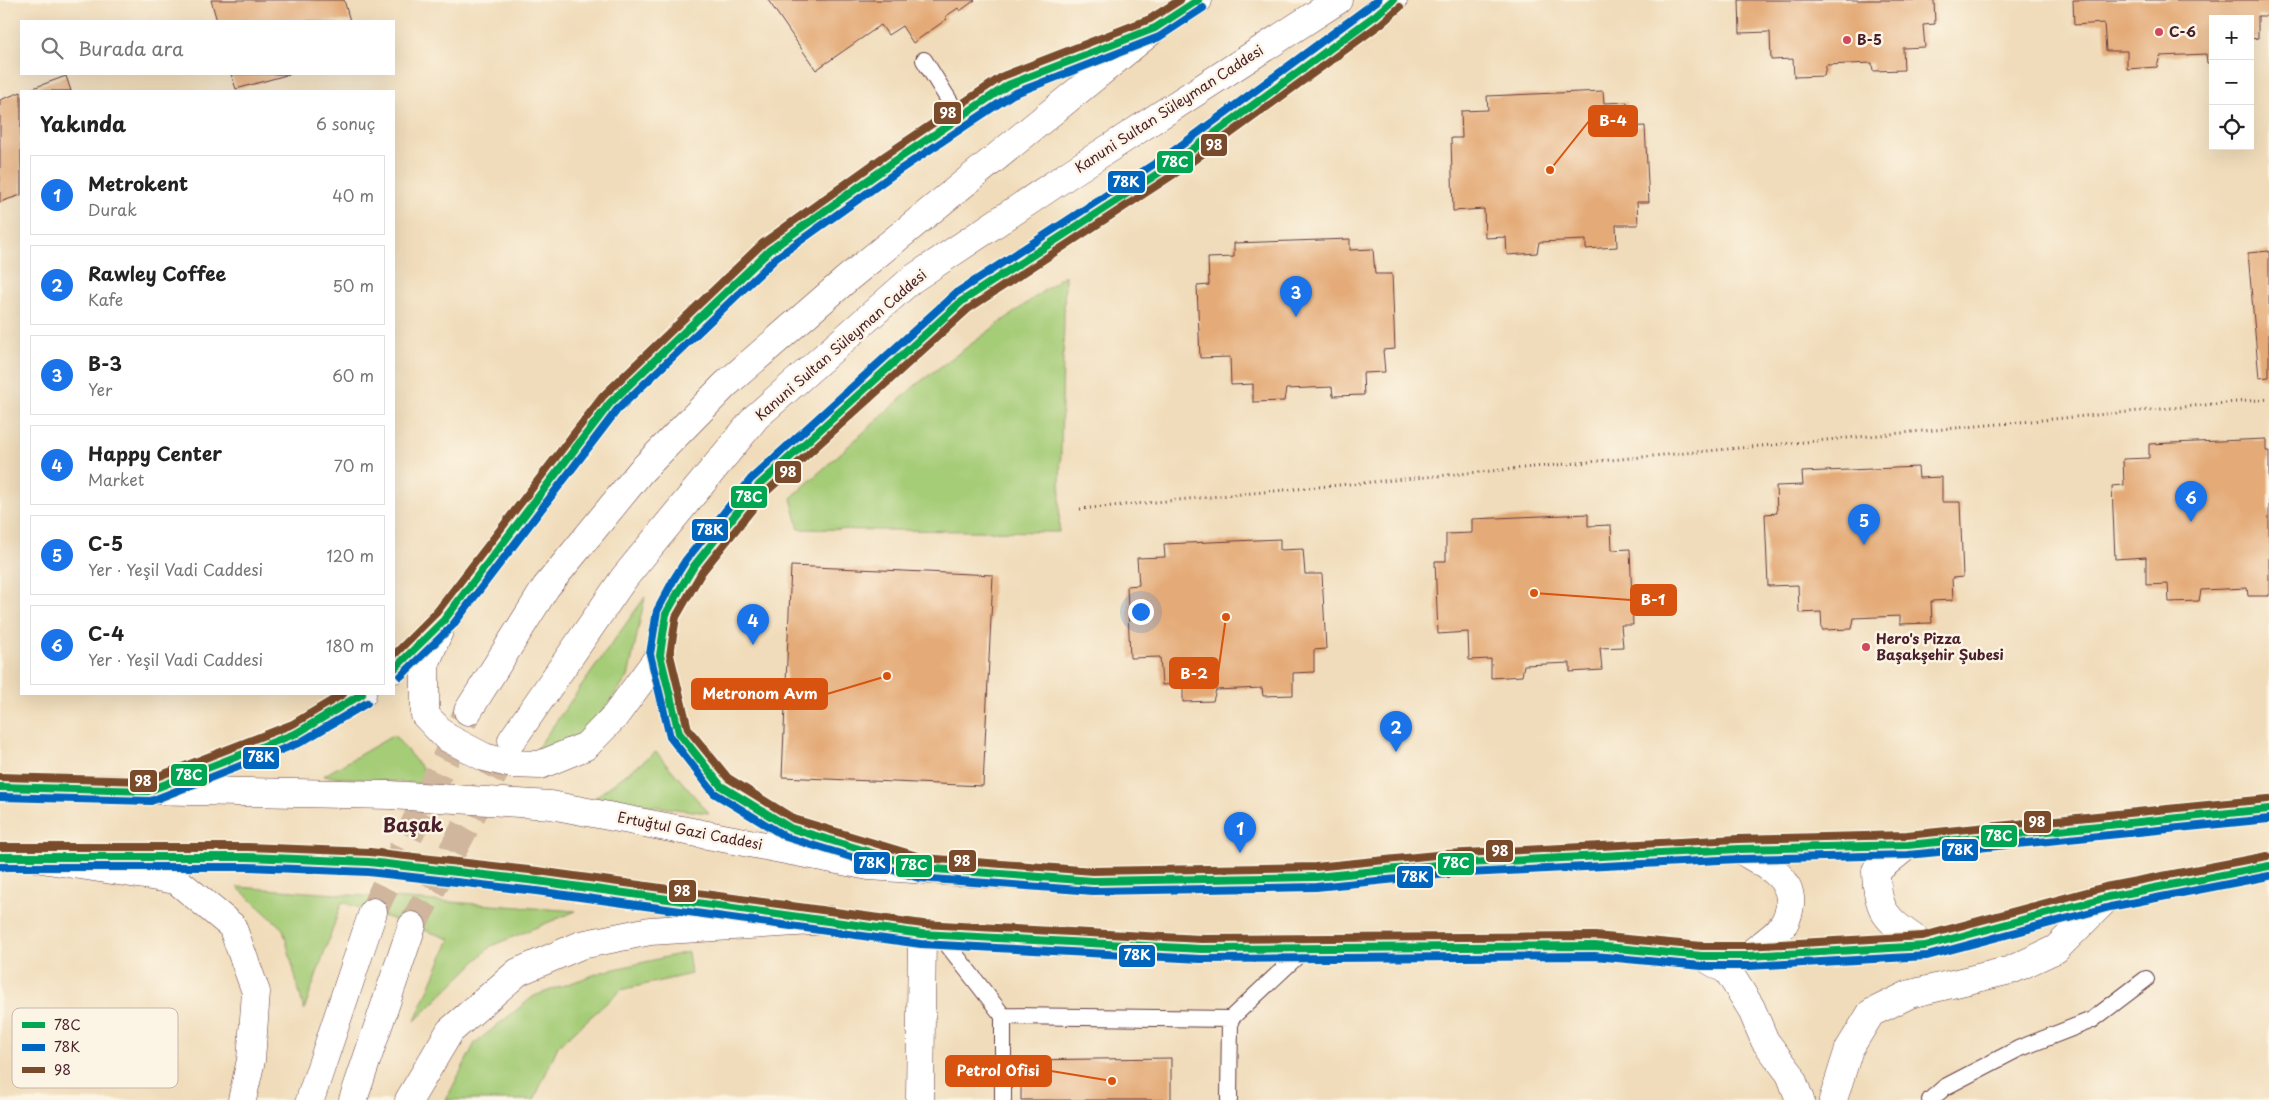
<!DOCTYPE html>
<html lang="tr">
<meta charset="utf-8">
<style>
body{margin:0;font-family:"Playpen Sans",sans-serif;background:#f6f6f6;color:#222}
.controls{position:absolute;right:15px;top:15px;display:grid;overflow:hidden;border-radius:0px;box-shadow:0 5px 20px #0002}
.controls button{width:45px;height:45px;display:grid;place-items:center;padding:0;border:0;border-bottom:1px solid #e0e0e0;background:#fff;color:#222;font:25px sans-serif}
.you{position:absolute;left:1140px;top:611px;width:18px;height:18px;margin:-12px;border:4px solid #fff;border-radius:50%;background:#1a73e8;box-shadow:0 0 0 8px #1a73e833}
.badge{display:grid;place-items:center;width:32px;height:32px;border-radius:50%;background:#1a73e8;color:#fff;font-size:16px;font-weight:700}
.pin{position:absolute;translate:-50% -41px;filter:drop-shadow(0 1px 2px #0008)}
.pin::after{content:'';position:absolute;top:26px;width:18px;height:15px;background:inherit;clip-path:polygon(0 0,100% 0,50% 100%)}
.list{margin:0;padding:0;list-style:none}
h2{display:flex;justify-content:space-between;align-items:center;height:65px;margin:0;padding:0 20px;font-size:21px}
h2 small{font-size:16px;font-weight:400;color:#767676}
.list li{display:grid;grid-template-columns:32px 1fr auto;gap:15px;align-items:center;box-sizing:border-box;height:80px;margin:0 10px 10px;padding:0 10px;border:1px solid #e0e0e0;border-radius:0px}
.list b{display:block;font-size:19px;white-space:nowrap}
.list p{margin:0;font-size:16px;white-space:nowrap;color:#767676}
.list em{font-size:16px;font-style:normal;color:#767676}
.icon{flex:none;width:28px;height:28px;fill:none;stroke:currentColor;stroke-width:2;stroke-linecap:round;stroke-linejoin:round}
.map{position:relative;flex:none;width:2269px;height:1100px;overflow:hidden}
.search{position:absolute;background:#fff;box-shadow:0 5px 20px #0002;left:20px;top:20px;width:375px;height:55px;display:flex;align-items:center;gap:12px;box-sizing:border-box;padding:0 18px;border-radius:0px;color:#767676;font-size:19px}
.panel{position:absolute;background:#fff;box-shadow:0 5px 20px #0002;left:20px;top:90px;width:375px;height:605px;border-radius:0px}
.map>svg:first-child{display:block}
</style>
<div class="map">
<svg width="2269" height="1100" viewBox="0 0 2269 1100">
<rect width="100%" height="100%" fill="#fcf5e5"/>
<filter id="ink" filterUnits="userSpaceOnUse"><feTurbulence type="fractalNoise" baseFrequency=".02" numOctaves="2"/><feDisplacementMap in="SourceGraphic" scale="10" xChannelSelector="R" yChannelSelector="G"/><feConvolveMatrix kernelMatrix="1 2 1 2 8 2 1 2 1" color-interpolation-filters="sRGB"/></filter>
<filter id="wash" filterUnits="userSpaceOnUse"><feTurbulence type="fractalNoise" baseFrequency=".0096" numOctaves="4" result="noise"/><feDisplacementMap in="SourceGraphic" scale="20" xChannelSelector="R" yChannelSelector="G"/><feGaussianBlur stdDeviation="1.12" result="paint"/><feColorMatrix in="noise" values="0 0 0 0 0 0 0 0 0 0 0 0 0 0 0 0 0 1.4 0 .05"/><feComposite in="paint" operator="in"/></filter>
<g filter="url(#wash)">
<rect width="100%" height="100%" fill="#f0dcba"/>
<path fill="#a5cc77" stroke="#787651" d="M1065,275L1059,532L799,529L791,498L917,384Z
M645,597L628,677L586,733L533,754Z
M394,735L436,785L323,776Z
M656,752L709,813L593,799Z
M237,887L576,911L491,946L415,1021L450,939L342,902L304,1010L283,929Z
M688,952L691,974L621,990L558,1046L534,1100H446L475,1043L534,996L602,972Z"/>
<g id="blocks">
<path fill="#e4aa77" d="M211,0H344L350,21H217Z
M768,0H975L960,11L958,8L945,17L947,19L913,43L902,26L888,35L881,25L816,70Z
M1739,0H1934L1935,24L1923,25L1925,47L1903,48L1904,70L1873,71L1872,63L1826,65L1824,76L1794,77L1793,59L1771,60L1770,32L1740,33Z
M2073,0H2269V16H2258V38L2250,39V19H2213V63H2207L2206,54L2160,56L2157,67L2127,69V51H2106L2104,23L2074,25Z
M231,74H290L236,89Z
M66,76L71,91H25Z
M1603,91L1604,103L1627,102L1628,127L1645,126L1649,202H1637L1638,225H1616L1617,247L1586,249V240L1539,242L1537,253L1507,255L1506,237L1485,238L1484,209L1453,211L1451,138H1462L1461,111L1488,110L1487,96Z
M21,92V195L0,202V100Z
M1350,239V250L1373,249L1375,274H1392L1395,349L1383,350L1385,372L1363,373L1364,395L1333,396L1332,387L1286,389L1284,401L1253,402V384L1231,385L1230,357L1200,358L1197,286L1209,285L1208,258L1234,257V243Z
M2269,251V377L2259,378L2248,253Z
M2266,439V451H2269V596H2248L2247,588L2201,590L2199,601L2169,602L2168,584L2146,585V557L2115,559L2112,486L2124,485L2123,459L2149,458V444Z
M1918,467L1919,478L1942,477V502H1960L1963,577L1952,578L1953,600L1931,601L1932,623L1900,624V616L1854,618L1852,629L1822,630L1821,612L1799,613L1798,585L1768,586L1765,514L1777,513L1776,486L1803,485L1802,472Z
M1588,514V526L1611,525L1612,550L1630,549L1633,625H1621L1623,647L1600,648L1602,670L1570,672V663L1524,665L1522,676L1491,678V659L1469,660L1468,632L1438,634L1435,561H1446V534L1472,533V519Z
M1280,539V550L1303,549L1305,574H1322L1326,649L1314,650V672L1293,673V695L1263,696L1262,688L1216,690L1213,701L1183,702V684L1162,685L1160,657L1130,658L1127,586L1139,585L1137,558L1165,557L1164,544Z
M791,566L993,575L983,786L782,777Z
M1171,1058V1100H1021V1060Z"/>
</g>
</g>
<g filter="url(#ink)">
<use href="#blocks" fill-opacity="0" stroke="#633b40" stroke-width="1"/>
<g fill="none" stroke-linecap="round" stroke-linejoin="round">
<path stroke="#cfb69d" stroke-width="28" stroke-dasharray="28 14" stroke-linecap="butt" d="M373,912L468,711
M412,926L512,740"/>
<g stroke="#633b40" stroke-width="18">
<path id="service" d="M924,60L960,118
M940,935L1003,1016L1230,1019L1306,948
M1003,1016V1100
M1229,1100L1230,1019
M1930,1100L1945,1087L2018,1049L2092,1020L2146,979"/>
</g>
<g stroke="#633b40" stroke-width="29">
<path id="minor" d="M1702,956L1728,971L1751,1008L1765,1041L1790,1074L1800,1100
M920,1100L922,934
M1833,1100L1849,1049L1871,1013L1910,994L2011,970L2056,949L2108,897"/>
</g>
<g stroke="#633b40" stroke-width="29">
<path id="secondary" d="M0,787L390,795L551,805L869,866L1093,881L1316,877L1447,864L1739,849L1908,845L2269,809
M1908,845L1876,871C1877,917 1890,921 1925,946
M1739,849C1760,862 1793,875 1790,905C1789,914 1786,922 1780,929C1773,938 1757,948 1748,956
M0,857H247L369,862L537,881L922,934L1201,949L1595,946L1702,956H1748L1925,946L2108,897L2269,866"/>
</g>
<g stroke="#633b40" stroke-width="29">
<path id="primary" d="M439,631L425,665V715L446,737L484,757L512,764L540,765L586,746L615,716L660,655
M394,669L444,620L610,403L770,250L892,163L1008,85L1133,37
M468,711L546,587L641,471L725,385L848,278L1155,28L1198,0
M512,740L624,578L756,417L911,280L1071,173L1338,0
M148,791L297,733L362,694
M29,857L176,880L232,926L256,992L251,1060L242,1100
M922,868L790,828L721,786L679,733L660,655L666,614L694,566L759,485L962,301L1174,163L1376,15L1393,0
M310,1100L373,912
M353,1100L412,926
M409,1100L450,1031L518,972L581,945L650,931L829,920"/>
</g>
<path stroke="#633b40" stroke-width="3" stroke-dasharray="1 4" stroke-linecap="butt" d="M1080,509L2269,399"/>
<use href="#service" stroke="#fff" stroke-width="16"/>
<use href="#minor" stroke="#fff" stroke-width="28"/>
<use href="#secondary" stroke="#fff" stroke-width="28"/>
<use href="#primary" stroke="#fff" stroke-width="28"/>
<g stroke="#fcf5e5" stroke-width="11">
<path id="bus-1" d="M1393,0L1376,15L1174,163L962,301L759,485L694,566L683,584L666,614L660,655L679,733L721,786L790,828L922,868L1093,881L1316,877L1447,864L1739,849L1908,845L2269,809
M394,669L444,620L610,403L770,250L892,163L1008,85L1155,28L1198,0
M0,787L148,791L297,733L362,694
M0,857H247L369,862L537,881L922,934L1201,949L1595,946L1702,956H1748L1925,946L2108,897L2269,866"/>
</g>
<g stroke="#fcf5e5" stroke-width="11">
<path id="bus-2" d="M1378,0L1168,155L956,293L751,479L686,560L674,579L657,611L650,654L670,737L714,793L786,837L919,878L1093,891L1316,887L1448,874L1739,859L1908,855L2269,819
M401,676L452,626L617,410L776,258L898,171L1013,94L1159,37L1203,8
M0,797L151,801L301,742L367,703
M0,867H247L368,872L536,891L921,944L1200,959L1595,956L1702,966H1749L1927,956L2110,907L2269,876"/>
</g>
<g stroke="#fcf5e5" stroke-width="11">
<path id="bus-3" d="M1400,7L1382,23L1179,171L968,309L766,492L702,572L692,589L676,617L670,655L688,729L728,778L794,819L924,858L1093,871L1315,867L1446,854L1738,839L1907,835L2268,799
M394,655L436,613L603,396L763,243L886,155L1003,76L1150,19L1180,0
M0,777L146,781L293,724L343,694
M0,847H247L370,852L538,871L923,924L1201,939L1595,936L1702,946H1748L1923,936L2105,887L2267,856"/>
</g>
<use href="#bus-1" stroke="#00a651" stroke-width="8"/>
<use href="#bus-2" stroke="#0065bd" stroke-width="8"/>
<use href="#bus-3" stroke="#7a4b2a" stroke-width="8"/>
</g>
</g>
<g fill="#d1495b" stroke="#fcf5e5" stroke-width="2">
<circle cx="2159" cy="32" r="5"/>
<circle cx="1847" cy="40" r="5"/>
<circle cx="1866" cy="647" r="5"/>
</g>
<g text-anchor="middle" stroke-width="5" stroke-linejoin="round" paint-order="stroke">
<g font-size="14" font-weight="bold" fill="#4a1f2b" stroke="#fcf5e5" text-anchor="start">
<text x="2169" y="37">C-6</text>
<text x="1857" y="45">B-5</text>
<text x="1876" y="644">Hero's Pizza<tspan x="1876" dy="16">Başakşehir Şubesi</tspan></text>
</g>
<g font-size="14" fill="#4a1f2b" stroke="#fcf5e5">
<text transform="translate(1169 109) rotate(-33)" y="5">Kanuni Sultan Süleyman Caddesi</text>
<text transform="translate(841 345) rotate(-41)" y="5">Kanuni Sultan Süleyman Caddesi</text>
<text transform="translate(690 831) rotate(11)" y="5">Ertuğtul Gazi Caddesi</text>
</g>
<g font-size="19" font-weight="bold" fill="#4a1f2b" stroke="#fcf5e5">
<text x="413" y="832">Başak</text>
</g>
</g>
<rect x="12" y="1008" width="166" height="80" rx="8" fill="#fcf5e5" stroke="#c7b5ad" stroke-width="1"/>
<rect x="22" y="1022" width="23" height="6" fill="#00a651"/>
<rect x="22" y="1044" width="23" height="7" fill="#0065bd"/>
<rect x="22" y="1067" width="23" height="6" fill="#7a4b2a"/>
<g font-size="14" fill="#4a1f2b">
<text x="54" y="1030">78C</text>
<text x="54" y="1052">78K</text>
<text x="54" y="1075">98</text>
</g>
<path fill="none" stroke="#d8530f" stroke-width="2" d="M1550 170L1589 121M1534 593L1631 600M1226 617L1218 673M887 676L827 694M1112 1081L1051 1071"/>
<g fill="#d8530f" stroke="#fcf5e5" stroke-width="2">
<circle cx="1550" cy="170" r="5"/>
<circle cx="1534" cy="593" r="5"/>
<circle cx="1226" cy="617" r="5"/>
<circle cx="887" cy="676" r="5"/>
<circle cx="1112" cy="1081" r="5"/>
</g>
<g fill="#d8530f" stroke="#d8530f" stroke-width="2">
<rect x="1589" y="106" width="48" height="30" rx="5"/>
<rect x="1631" y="585" width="45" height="30" rx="5"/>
<rect x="1170" y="658" width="48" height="30" rx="5"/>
<rect x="692" y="679" width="135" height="30" rx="5"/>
<rect x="946" y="1056" width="105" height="30" rx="5"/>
</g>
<g font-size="15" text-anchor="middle" font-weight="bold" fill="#fff">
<text x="1613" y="126">B-4</text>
<text x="1653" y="605">B-1</text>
<text x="1194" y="679">B-2</text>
<text x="760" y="699">Metronom Avm</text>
<text x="998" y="1076">Petrol Ofisi</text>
</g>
<g stroke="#fcf5e5" stroke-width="2">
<rect x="933" y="101" width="29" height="24" rx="5" fill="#7a4b2a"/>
<rect x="1200" y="133" width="28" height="24" rx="5" fill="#7a4b2a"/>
<rect x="1156" y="150" width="38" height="24" rx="5" fill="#00a651"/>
<rect x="1107" y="170" width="39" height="24" rx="5" fill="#0065bd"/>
<rect x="774" y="460" width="28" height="24" rx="5" fill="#7a4b2a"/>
<rect x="730" y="485" width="38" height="24" rx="5" fill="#00a651"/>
<rect x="691" y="518" width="38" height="24" rx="5" fill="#0065bd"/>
<rect x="242" y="746" width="38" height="24" rx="5" fill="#0065bd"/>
<rect x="170" y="763" width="38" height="24" rx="5" fill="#00a651"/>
<rect x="129" y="769" width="29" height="24" rx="5" fill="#7a4b2a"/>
<rect x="2023" y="810" width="29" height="24" rx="5" fill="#7a4b2a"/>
<rect x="1980" y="824" width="38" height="24" rx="5" fill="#00a651"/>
<rect x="1941" y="838" width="38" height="24" rx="5" fill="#0065bd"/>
<rect x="1485" y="839" width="29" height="24" rx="5" fill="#7a4b2a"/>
<rect x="948" y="849" width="29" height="24" rx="5" fill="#7a4b2a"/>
<rect x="853" y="851" width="38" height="24" rx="5" fill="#0065bd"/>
<rect x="1437" y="852" width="38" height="24" rx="5" fill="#00a651"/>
<rect x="895" y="854" width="38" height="24" rx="5" fill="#00a651"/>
<rect x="1396" y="865" width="38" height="24" rx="5" fill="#0065bd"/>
<rect x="668" y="879" width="29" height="24" rx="5" fill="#7a4b2a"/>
<rect x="1118" y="944" width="38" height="24" rx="5" fill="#0065bd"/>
</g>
<g font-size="14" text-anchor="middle" font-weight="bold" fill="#fff">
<text x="948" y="118">98</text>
<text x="1214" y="150">98</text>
<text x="1175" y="167">78C</text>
<text x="1126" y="187">78K</text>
<text x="788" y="477">98</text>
<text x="749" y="502">78C</text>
<text x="710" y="535">78K</text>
<text x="261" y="762">78K</text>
<text x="189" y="780">78C</text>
<text x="143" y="786">98</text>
<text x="2037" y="827">98</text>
<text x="1999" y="841">78C</text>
<text x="1960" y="855">78K</text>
<text x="1500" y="856">98</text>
<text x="962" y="866">98</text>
<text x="872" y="868">78K</text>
<text x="1456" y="868">78C</text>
<text x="914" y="870">78C</text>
<text x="1415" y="882">78K</text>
<text x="682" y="896">98</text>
<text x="1137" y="960">78K</text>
</g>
</svg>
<div class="controls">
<button>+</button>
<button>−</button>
<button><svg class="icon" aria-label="locate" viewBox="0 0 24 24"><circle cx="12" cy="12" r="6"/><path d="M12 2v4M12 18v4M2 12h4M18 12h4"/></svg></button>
</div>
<div class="you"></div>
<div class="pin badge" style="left:1240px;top:853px">1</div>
<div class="pin badge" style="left:1396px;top:752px">2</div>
<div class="pin badge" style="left:1296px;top:317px">3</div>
<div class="pin badge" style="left:753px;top:645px">4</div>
<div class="pin badge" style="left:1864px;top:545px">5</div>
<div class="pin badge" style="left:2191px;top:522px">6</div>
<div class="search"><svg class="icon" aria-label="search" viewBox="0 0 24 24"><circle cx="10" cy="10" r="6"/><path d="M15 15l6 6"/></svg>Burada ara</div>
<section class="panel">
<h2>Yakında<small>6 sonuç</small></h2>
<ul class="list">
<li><span class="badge">1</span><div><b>Metrokent</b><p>Durak</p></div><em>40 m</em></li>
<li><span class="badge">2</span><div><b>Rawley Coffee</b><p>Kafe</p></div><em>50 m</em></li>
<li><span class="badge">3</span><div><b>B-3</b><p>Yer</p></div><em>60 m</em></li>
<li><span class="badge">4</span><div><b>Happy Center</b><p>Market</p></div><em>70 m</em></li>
<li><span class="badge">5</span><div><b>C-5</b><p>Yer · Yeşil Vadi Caddesi</p></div><em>120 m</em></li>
<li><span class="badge">6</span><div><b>C-4</b><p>Yer · Yeşil Vadi Caddesi</p></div><em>180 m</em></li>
</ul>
</section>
</div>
